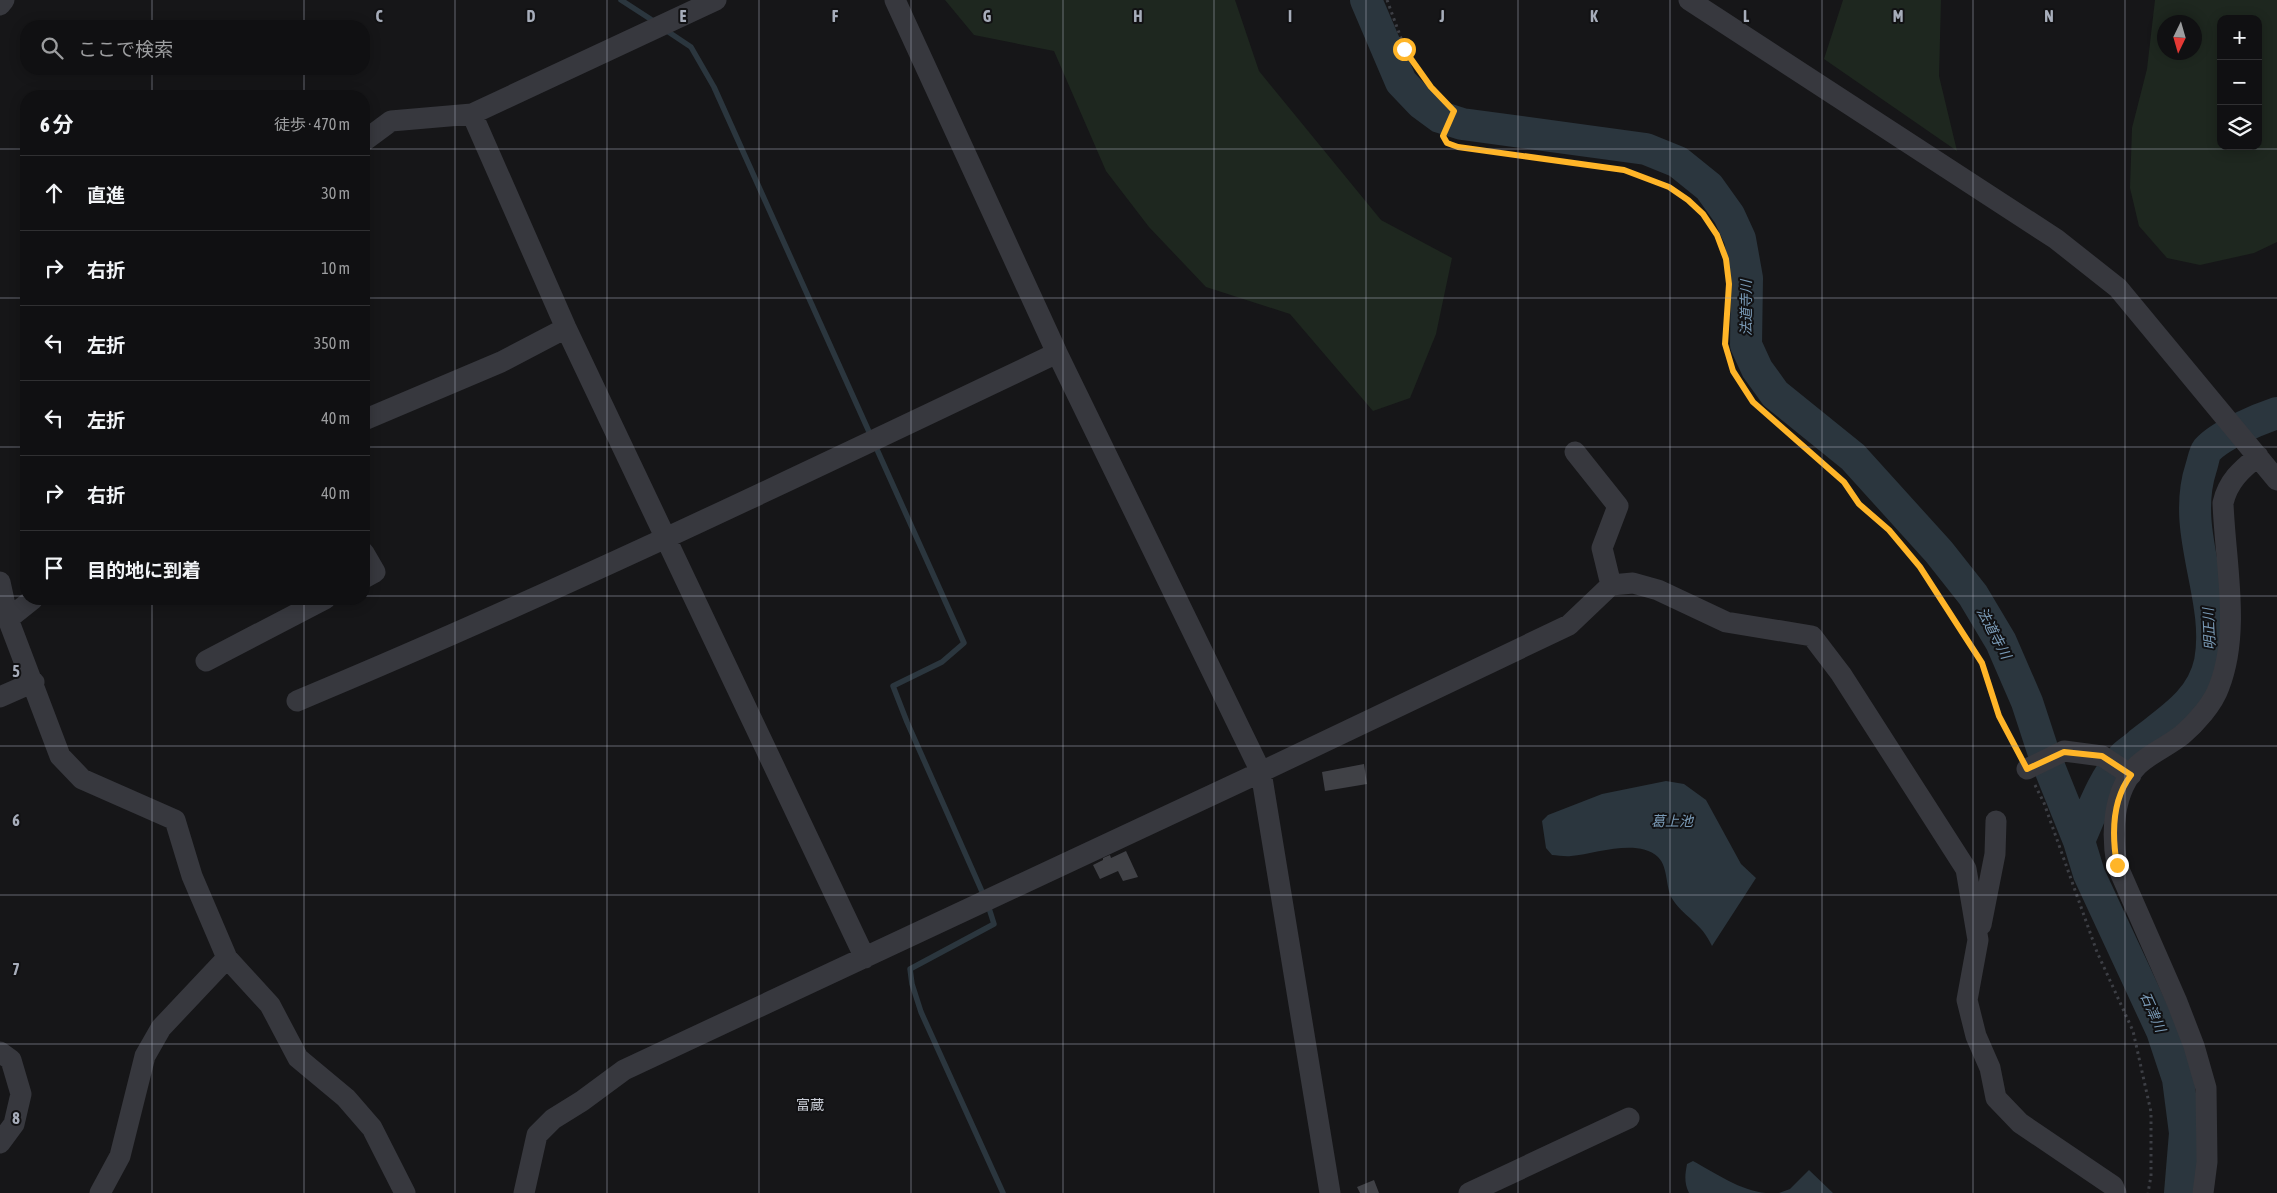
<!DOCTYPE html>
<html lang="ja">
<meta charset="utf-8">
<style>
body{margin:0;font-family:"Asap Condensed","Noto Sans JP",sans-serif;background:#19191b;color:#f1f3f6}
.controls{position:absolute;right:15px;top:15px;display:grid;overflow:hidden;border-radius:10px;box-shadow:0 2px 12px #0003}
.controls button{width:45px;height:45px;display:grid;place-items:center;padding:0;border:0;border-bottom:1px solid #303032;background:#101012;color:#f1f3f6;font:25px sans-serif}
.compass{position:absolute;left:2157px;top:15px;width:45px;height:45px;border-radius:50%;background:#101012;box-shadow:0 2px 12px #0003;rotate:185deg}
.stop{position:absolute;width:15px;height:15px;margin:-11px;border:4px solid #ffb528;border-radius:50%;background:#fff}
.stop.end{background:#ffb528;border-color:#fff;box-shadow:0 1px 5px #0008}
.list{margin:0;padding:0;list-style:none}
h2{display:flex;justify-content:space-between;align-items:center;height:65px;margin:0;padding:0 20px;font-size:21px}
h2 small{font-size:16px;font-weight:400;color:#9c9d9f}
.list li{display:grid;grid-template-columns:32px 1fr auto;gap:15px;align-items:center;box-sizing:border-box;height:75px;padding:0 20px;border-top:1px solid #303032}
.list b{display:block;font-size:19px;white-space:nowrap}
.list em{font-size:16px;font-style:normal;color:#9c9d9f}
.icon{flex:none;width:28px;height:28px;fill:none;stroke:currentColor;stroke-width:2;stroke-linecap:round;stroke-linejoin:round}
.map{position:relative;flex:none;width:2277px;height:1193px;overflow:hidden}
.search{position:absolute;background:#101012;box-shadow:0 2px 12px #0003;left:20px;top:20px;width:350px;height:55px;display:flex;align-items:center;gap:12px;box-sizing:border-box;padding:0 18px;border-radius:20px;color:#9c9d9f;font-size:19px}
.panel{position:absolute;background:#101012;box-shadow:0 2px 12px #0003;left:20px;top:90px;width:350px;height:515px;border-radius:20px}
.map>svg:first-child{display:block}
</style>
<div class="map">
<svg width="2277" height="1193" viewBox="0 0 2277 1193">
<rect width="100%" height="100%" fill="#161618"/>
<path fill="#1e271f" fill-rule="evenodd" d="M945,0H1235L1259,71L1381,220L1452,258L1436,334L1410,398L1373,411L1290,314L1206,287L1149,227L1106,171L1054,51L974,35Z
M1843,0H1941L1939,76L1957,151L1824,59Z
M2155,0H2277V242L2254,253L2200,265L2167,258L2139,226L2130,188L2132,128L2147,69ZM2221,19H2258V146H2221ZM2194,22V52H2164V22Z"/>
<path fill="#2b363e" d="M1666,781L1684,784L1706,800L1741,864L1756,878L1712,946C1701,922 1686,919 1673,900C1665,889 1669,868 1658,857C1637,838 1596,854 1571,856C1565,857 1558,855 1552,855L1546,848L1542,821L1548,815L1602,794Z
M1693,1161C1715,1173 1741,1191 1766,1193H1689C1684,1183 1685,1175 1687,1164Z
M1809,1170L1833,1193H1779L1790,1189Z"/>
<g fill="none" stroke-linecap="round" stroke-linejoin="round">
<path stroke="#2b363e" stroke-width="5.5" d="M621,0L655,22
M664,29L691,47L714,87L964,643L942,662L893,686L907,722L984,896
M988,905L994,924L910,969L912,984L921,1012L1003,1193"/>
<path stroke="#2b363e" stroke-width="32" d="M1366,0L1401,82L1421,103L1440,117L1462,124L1646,149L1678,162L1709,187L1729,215L1740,239L1747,278L1746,345L1757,369L1775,394L1853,457L1939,552L1973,595L2001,642L2027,702L2044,754L2079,841L2089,874L2162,1031L2178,1079L2185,1133L2180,1193
M2079,841C2092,812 2102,781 2123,757C2128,752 2135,748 2140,743C2169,720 2202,701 2210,662C2222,598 2180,532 2201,468C2203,462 2204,454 2207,450C2220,435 2259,419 2277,413"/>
</g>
<path fill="#404146" d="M1364,764L1367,784L1325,791L1322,772Z
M1126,851L1138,877L1123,881L1118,871L1100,879L1093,865L1103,860V858L1110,855L1111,858Z
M1374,1180L1379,1193H1360L1357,1187Z"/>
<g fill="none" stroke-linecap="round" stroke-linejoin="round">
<path stroke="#3d3f45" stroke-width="3" stroke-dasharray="2.5 4" stroke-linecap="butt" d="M1387,0L1405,49L1431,87L1454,111L1443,136L1447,143L1458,147L1625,170L1669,187L1688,200L1703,214L1717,235L1726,259L1729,284L1725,344L1733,371L1753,402L1844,482L1859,504L1889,529L1920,567L1982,663L1999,716L2019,753
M2035,785L2044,803L2097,952L2133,1031L2151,1112V1176L2148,1193"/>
<path stroke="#37383e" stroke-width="21" d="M895,0L1057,353L1261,772L1330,1193
M1689,0L2056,239L2118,288L2277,480
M0,5L4,0
M472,114L566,328L865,958
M364,141L391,121L472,114L716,0
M364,420L501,362L566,328
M364,553L375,572L364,578
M0,582L8,619L60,756L82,779L175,820L192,876L227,958L270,1005L298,1058L346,1098L372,1128L405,1193
M1611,585L1633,583L1658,590L1726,622L1812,636L1841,674L1966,869L1978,940L1967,1000L1976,1036L1990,1068L1996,1098L2020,1123L2113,1186L2116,1193
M8,619L33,599
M206,661L325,599
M0,697L34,682
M297,701C554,594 805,473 1057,353
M2027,769L2064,751L2102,756L2131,775
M1981,925L1995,854L1996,821
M0,1052L11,1060L21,1094L14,1124L0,1143
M100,1193L120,1156L145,1056L161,1028L227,958
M524,1193L537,1135L553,1119L582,1101L624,1070L1261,772L1569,625L1611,585L1602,548L1618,506L1575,452
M1469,1193L1629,1118
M2203,1193L2207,1162L2206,1088L2194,1046L2177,1002L2117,865C2111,832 2113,791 2138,765C2151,753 2168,746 2182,735C2196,723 2213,704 2219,687C2241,631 2225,561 2223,503C2228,481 2241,470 2258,456"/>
</g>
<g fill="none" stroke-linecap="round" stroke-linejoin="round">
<path stroke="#ffb528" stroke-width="6" d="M1404,49L1431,87L1454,111L1443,136L1447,143L1458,147L1624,170L1669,187L1688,200L1703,214L1717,235L1726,259L1729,284L1725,344L1733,371L1753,402L1844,482L1859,504L1889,530L1920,567L1982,663L1999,716L2027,769L2064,752L2102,756L2131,775C2112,800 2112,836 2117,865"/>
</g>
<path fill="none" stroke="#a7adba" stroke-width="1" stroke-opacity="0.55" d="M152,0V26M304,0V26M455,0V1193M607,0V1193M759,0V1193M911,0V1193M1063,0V1193M1214,0V1193M1366,0V1193M1518,0V1193M1670,0V1193M1822,0V1193M1973,0V1193M2125,0V1193M152,69V96M304,69V96M0,149H26M364,149H2277M0,298H26M364,298H2277M0,447H26M364,447H2277M0,596H26M364,596H2277M152,599V1193M304,599V1193M0,746H2277M0,895H2277M0,1044H2277"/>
<g text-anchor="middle" stroke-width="4" stroke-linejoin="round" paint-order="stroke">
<g font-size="14" font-style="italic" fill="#7b9cb8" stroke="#111113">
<text transform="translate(1746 308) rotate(-90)" y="5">法道寺川</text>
<text transform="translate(2209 629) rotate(-93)" y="5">明正川</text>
<text transform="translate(1994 633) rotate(62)" y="5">法道寺川</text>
<text x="1672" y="826">葛上池</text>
<text transform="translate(2153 1012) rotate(66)" y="5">石津川</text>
</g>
<g font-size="14" fill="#c8ccd5" stroke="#111113">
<text x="810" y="1110">富蔵</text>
</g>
</g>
<g font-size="16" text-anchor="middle" font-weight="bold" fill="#a7adba" stroke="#111113" stroke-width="4" stroke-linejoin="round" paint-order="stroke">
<text x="379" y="22">C</text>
<text x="531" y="22">D</text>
<text x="683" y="22">E</text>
<text x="835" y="22">F</text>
<text x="987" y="22">G</text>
<text x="1138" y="22">H</text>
<text x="1290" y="22">I</text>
<text x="1442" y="22">J</text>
<text x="1594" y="22">K</text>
<text x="1746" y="22">L</text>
<text x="1898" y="22">M</text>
<text x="2049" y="22">N</text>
<text x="16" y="677">5</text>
<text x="16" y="826">6</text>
<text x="16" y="975">7</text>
<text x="16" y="1124">8</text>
</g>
</svg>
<div class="controls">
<button>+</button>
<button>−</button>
<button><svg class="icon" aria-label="layers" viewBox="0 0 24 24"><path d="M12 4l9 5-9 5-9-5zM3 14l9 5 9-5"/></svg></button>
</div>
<svg class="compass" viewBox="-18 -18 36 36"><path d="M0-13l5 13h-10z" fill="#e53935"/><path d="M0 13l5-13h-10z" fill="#9c9d9f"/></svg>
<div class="stop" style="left:1404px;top:49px"></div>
<div class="stop end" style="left:2117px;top:865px"></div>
<div class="search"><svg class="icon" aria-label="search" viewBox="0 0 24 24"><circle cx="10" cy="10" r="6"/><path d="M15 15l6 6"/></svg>ここで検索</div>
<section class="panel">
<h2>6 分<small>徒歩 · 470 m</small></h2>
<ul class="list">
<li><svg class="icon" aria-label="ahead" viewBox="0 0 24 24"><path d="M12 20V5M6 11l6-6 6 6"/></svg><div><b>直進</b></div><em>30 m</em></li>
<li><svg class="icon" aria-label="right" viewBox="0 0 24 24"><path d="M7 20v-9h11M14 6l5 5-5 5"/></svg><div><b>右折</b></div><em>10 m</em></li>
<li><svg class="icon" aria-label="left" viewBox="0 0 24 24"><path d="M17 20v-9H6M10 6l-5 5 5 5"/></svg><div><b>左折</b></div><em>350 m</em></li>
<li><svg class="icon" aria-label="left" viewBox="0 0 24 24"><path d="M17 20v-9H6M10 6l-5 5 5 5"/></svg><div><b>左折</b></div><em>40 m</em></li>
<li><svg class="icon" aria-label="right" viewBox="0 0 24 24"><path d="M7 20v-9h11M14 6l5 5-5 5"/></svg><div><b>右折</b></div><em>40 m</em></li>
<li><svg class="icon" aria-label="arrive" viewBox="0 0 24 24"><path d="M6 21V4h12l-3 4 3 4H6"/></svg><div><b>目的地に到着</b></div></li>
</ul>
</section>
</div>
